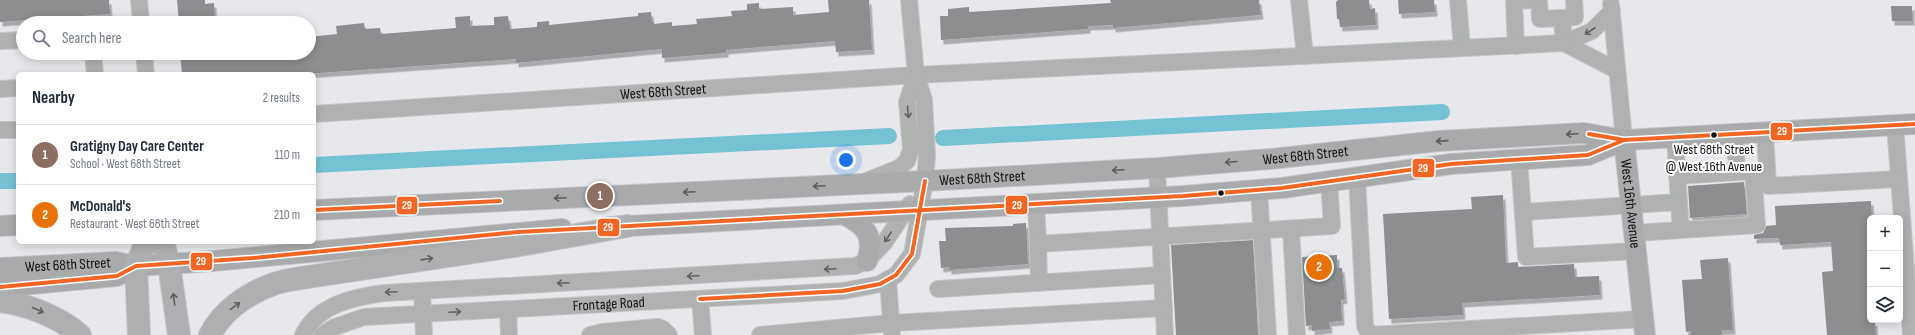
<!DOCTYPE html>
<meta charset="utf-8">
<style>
body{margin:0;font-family:"Sofia Sans Condensed",sans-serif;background:#f6f6f7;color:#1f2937}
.controls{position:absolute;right:12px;bottom:12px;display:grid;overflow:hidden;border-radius:6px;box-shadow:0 2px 10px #0003}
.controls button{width:36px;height:36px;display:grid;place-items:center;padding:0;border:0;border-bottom:1px solid #e0e1e3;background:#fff;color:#1f2937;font:20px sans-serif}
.you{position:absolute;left:846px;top:160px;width:14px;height:14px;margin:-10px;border:3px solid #fff;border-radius:50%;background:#1a73e8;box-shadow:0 0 0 6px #1a73e833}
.badge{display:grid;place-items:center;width:26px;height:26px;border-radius:50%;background:#111827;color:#fff;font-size:13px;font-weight:700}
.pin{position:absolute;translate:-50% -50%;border:2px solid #fff;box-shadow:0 1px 4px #0006}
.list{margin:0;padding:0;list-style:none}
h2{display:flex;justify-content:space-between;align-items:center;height:52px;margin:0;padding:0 16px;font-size:17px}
h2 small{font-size:13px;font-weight:400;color:#747a83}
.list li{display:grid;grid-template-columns:26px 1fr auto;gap:12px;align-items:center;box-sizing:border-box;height:60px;padding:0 16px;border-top:1px solid #e0e1e3}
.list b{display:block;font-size:15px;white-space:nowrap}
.list p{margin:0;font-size:13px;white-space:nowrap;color:#747a83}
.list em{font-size:13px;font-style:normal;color:#747a83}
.icon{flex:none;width:22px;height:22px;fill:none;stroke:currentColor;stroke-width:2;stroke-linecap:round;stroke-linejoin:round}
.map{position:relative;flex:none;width:1915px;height:335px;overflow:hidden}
.search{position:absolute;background:#fff;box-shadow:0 2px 10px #0003;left:16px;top:16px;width:300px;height:44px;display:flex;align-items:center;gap:10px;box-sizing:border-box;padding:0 14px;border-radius:22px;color:#747a83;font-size:15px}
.panel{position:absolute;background:#fff;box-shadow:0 2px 10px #0003;left:16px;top:72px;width:300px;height:172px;border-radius:6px}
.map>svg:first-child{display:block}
</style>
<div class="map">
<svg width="1915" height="335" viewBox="0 0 1915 335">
<defs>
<filter id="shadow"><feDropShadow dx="2.5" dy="4.5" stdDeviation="0" flood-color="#0004"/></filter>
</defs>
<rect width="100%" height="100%" fill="#e6e8eb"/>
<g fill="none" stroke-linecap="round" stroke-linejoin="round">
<path stroke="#75c2d5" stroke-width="16" d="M943,138L1442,112
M314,165L889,136
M0,181H18"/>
</g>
<path fill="#8d8e90" filter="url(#shadow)" d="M0,0H109L110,14L0,22Z
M177,0H205V4L214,3L215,23H179Z
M828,0H869L872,50L836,52L835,41L726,50V53L662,58V49L516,63V59L305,74H182L180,53H210L211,57L239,53H309V37L337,34L336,26L364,23L365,29L380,28L381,34L456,28L455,17L470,16V26L494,25V17L508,16L510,29L537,27V22L549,21V25L638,16V13L651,12L652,22H654V24L672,22V26L697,24L696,19L732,16L731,11L747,10V4L759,3V9L793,7V15L829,12Z
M1110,0H1259L1261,15L1113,28V25L1088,26V29L941,40L940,16H948V9L969,7V12L1111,3Z
M1338,0H1369L1370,9L1375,8L1376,25L1340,27L1339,19H1337L1336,2Z
M1398,0H1434L1435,12L1399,14Z
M1891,6H1912V21H1892Z
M1744,182L1747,214L1690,218L1688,186Z
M1503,195L1506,263L1518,262V267L1574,264L1575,277L1599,276L1600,295L1462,303L1463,315L1389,319L1383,214L1472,209L1471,197Z
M1871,201L1872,218H1870V221H1867L1868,240L1867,241L1870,285V322L1875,321L1876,335H1827L1822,272L1833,271L1831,242L1780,245L1779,238L1754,239V235L1763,233L1766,226L1776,225L1775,206Z
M1026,223L1028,264L949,270V267L941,268L939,241H946L945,228L1013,226V224Z
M1253,240L1258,335H1176L1171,245Z
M1337,255V268H1342L1345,299L1341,300L1342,321L1329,322L1330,329L1312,331V325L1306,326L1302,257Z
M1728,258L1733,330H1722V335H1691V331L1686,332L1682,280L1702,279L1700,260Z"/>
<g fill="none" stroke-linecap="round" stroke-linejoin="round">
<g stroke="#c4c5c7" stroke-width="18">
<g id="minor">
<path d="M139,0L141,23"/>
<path d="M1299,0L1305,56"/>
<path d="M1458,0L1462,48"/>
<path d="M1539,0L1540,19L1562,18"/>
<path d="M1611,4L1624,140"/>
<path d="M0,41L23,40"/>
<path d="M1564,43L1616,70"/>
<path d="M1564,43L1562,18L1575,17L1574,0"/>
<path d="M1516,46L1514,1L1532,0"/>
<path d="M93,53L95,74"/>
<path d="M144,53L146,74"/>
<path d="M0,89L18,88"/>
<path id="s1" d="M314,114L916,75L1564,43L1592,31L1612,11"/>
<path d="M1895,125L1911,335"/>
<path d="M0,130H18"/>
<path d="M1765,132L1768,186L1899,179"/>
<path d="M1519,159L1526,257L1636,251"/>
<path d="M1157,168L1165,335"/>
<path d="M1677,176L1737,172L1735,134"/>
<path d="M1357,177L1365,326L1370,335"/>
<path d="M866,181L899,168L907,161L911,149L907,102L916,75"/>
<path d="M1259,190L1268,335"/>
<path d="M1036,204L1038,244L1332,226L1329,181"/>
<path d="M1523,212L1679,202L1675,137"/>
<path d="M1291,229L1297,335"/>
<path d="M1681,230L1757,225L1753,171L1737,172"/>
<path d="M1634,233L1681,230L1679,202"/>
<path d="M1038,244L1039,283"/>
<path d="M888,279L892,335"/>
<path d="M938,289L1162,275"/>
<path d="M422,291L424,335"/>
<path d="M700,299L703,335"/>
<path d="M508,310L509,335"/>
<path d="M303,335C317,305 353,297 384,293L855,266L867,261L884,243L910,204"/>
<path id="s2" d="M322,335L335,327L364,317L843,291L880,284L896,275L912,254L925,181L927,155L924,100L916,75L909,0"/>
<path d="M590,335L602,332L658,327L663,329L669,335"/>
<path d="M760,335L892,323L1164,308"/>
<path d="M1370,335L1643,319"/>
</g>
</g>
<g stroke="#c4c5c7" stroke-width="22">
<g id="major">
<path id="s3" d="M1624,140L1645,335"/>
<path id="s4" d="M314,210L925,181L1157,168L1270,159L1439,141L1584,133L1624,140L1915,124"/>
<path d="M845,215C866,226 875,236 867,261"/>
<path d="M0,226L18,225"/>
<path d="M610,227L1183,196L1282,188L1451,164L1588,155L1624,140"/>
<path id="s5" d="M0,268L116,262L136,266L213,261L562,229"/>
<path d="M0,287L117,276L136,266"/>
</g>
</g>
<g stroke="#c4c5c7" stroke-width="24">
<path id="highway" d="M163,242L169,264L179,335
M0,301C28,305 58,316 80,335
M139,335L136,266L146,242
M210,335C222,311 247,294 271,285C280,281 291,280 301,278L520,245L627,226"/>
</g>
<use href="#minor" stroke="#b0b2b2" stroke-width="16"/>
<use href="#major" stroke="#a9aaab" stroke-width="20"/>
<use href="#highway" stroke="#aeafb0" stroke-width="22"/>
<g stroke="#fff" stroke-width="7">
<path id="bus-1" d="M1589,134L1624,140L1915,124
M314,210L500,201
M0,287L117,276L136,266L253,258L518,232L1183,196L1282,188L1451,164L1588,155L1624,140
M700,299L843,291L880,284L896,275L912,254L925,181"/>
</g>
<use href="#bus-1" stroke="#f26522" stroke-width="4"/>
</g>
<defs><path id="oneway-shaft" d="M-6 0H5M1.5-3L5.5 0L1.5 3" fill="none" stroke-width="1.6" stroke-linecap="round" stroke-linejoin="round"/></defs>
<g stroke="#606162">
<use href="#oneway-shaft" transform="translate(1590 31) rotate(147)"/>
<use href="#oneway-shaft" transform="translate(908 112) rotate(85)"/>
<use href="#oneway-shaft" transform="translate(888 237) rotate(123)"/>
<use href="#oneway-shaft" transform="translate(830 269) rotate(177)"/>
<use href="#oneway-shaft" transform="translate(693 276) rotate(177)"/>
<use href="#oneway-shaft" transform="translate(563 283) rotate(177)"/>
<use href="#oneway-shaft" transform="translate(391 292) rotate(177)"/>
<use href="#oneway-shaft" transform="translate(455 312) rotate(-3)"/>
</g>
<g stroke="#5c5d5e">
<use href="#oneway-shaft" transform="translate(1572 134) rotate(177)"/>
<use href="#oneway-shaft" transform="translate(1442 141) rotate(176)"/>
<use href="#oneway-shaft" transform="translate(1231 162) rotate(175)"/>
<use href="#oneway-shaft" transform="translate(1118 170) rotate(177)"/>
<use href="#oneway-shaft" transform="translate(819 186) rotate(177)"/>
<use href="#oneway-shaft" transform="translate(689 192) rotate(177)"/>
<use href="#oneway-shaft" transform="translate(560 198) rotate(177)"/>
</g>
<g stroke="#5e6060">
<use href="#oneway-shaft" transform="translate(427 259) rotate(-8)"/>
<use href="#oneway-shaft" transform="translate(174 299) rotate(-97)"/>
<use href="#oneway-shaft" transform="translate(235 306) rotate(-36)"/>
<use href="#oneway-shaft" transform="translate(38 310) rotate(24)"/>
</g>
<g fill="#0f1011" stroke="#fff" stroke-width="1.5">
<circle cx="1714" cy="135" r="3.5"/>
<circle cx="1221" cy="193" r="3.5"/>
</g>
<g text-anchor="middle" stroke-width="4" stroke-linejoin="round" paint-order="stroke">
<g font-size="14" fill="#0f1011" stroke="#fff">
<text x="1714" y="154">West 68th Street<tspan x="1714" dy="17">@ West 16th Avenue</tspan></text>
</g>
<g font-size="15" fill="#0f1011" stroke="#fff">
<text dy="5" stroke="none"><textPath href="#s1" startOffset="350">West 68th Street</textPath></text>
<text dy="5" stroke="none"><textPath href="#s4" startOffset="993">West 68th Street</textPath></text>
<text dy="5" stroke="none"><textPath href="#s4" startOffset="669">West 68th Street</textPath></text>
<text dy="5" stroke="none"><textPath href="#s3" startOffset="64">West 16th Avenue</textPath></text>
<text dy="5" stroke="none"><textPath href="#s5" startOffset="68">West 68th Street</textPath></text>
<text dy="5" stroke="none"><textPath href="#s2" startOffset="291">Frontage Road</textPath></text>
</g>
</g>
<g stroke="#fff" stroke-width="1.5">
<rect x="1770" y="122" width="23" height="19" rx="4" fill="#f26522"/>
<rect x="1412" y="158" width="23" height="20" rx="4" fill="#f26522"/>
<rect x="1005" y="195" width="23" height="20" rx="4" fill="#f26522"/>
<rect x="396" y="196" width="22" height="19" rx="4" fill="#f26522"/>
<rect x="597" y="218" width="23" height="19" rx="4" fill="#f26522"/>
<rect x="190" y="252" width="23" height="19" rx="4" fill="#f26522"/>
</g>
<g font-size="11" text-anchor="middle" font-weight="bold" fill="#fff">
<text x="1782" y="135">29</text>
<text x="1423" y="172">29</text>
<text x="1017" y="209">29</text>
<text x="407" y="209">29</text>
<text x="608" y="231">29</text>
<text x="201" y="265">29</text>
</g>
</svg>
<div class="controls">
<button>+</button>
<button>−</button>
<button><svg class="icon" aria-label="layers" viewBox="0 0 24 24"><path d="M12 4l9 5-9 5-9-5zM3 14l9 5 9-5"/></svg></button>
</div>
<div class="you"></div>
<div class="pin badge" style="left:600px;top:196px;background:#8d6e63">1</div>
<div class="pin badge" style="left:1319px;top:267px;background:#e8710a">2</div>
<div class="search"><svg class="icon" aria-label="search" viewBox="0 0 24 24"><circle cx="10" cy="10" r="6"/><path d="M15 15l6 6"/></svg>Search here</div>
<section class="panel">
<h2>Nearby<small>2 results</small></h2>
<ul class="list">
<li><span class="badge" style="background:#8d6e63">1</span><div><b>Gratigny Day Care Center</b><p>School · West 68th Street</p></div><em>110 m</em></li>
<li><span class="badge" style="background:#e8710a">2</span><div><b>McDonald's</b><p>Restaurant · West 68th Street</p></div><em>210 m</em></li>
</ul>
</section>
</div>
